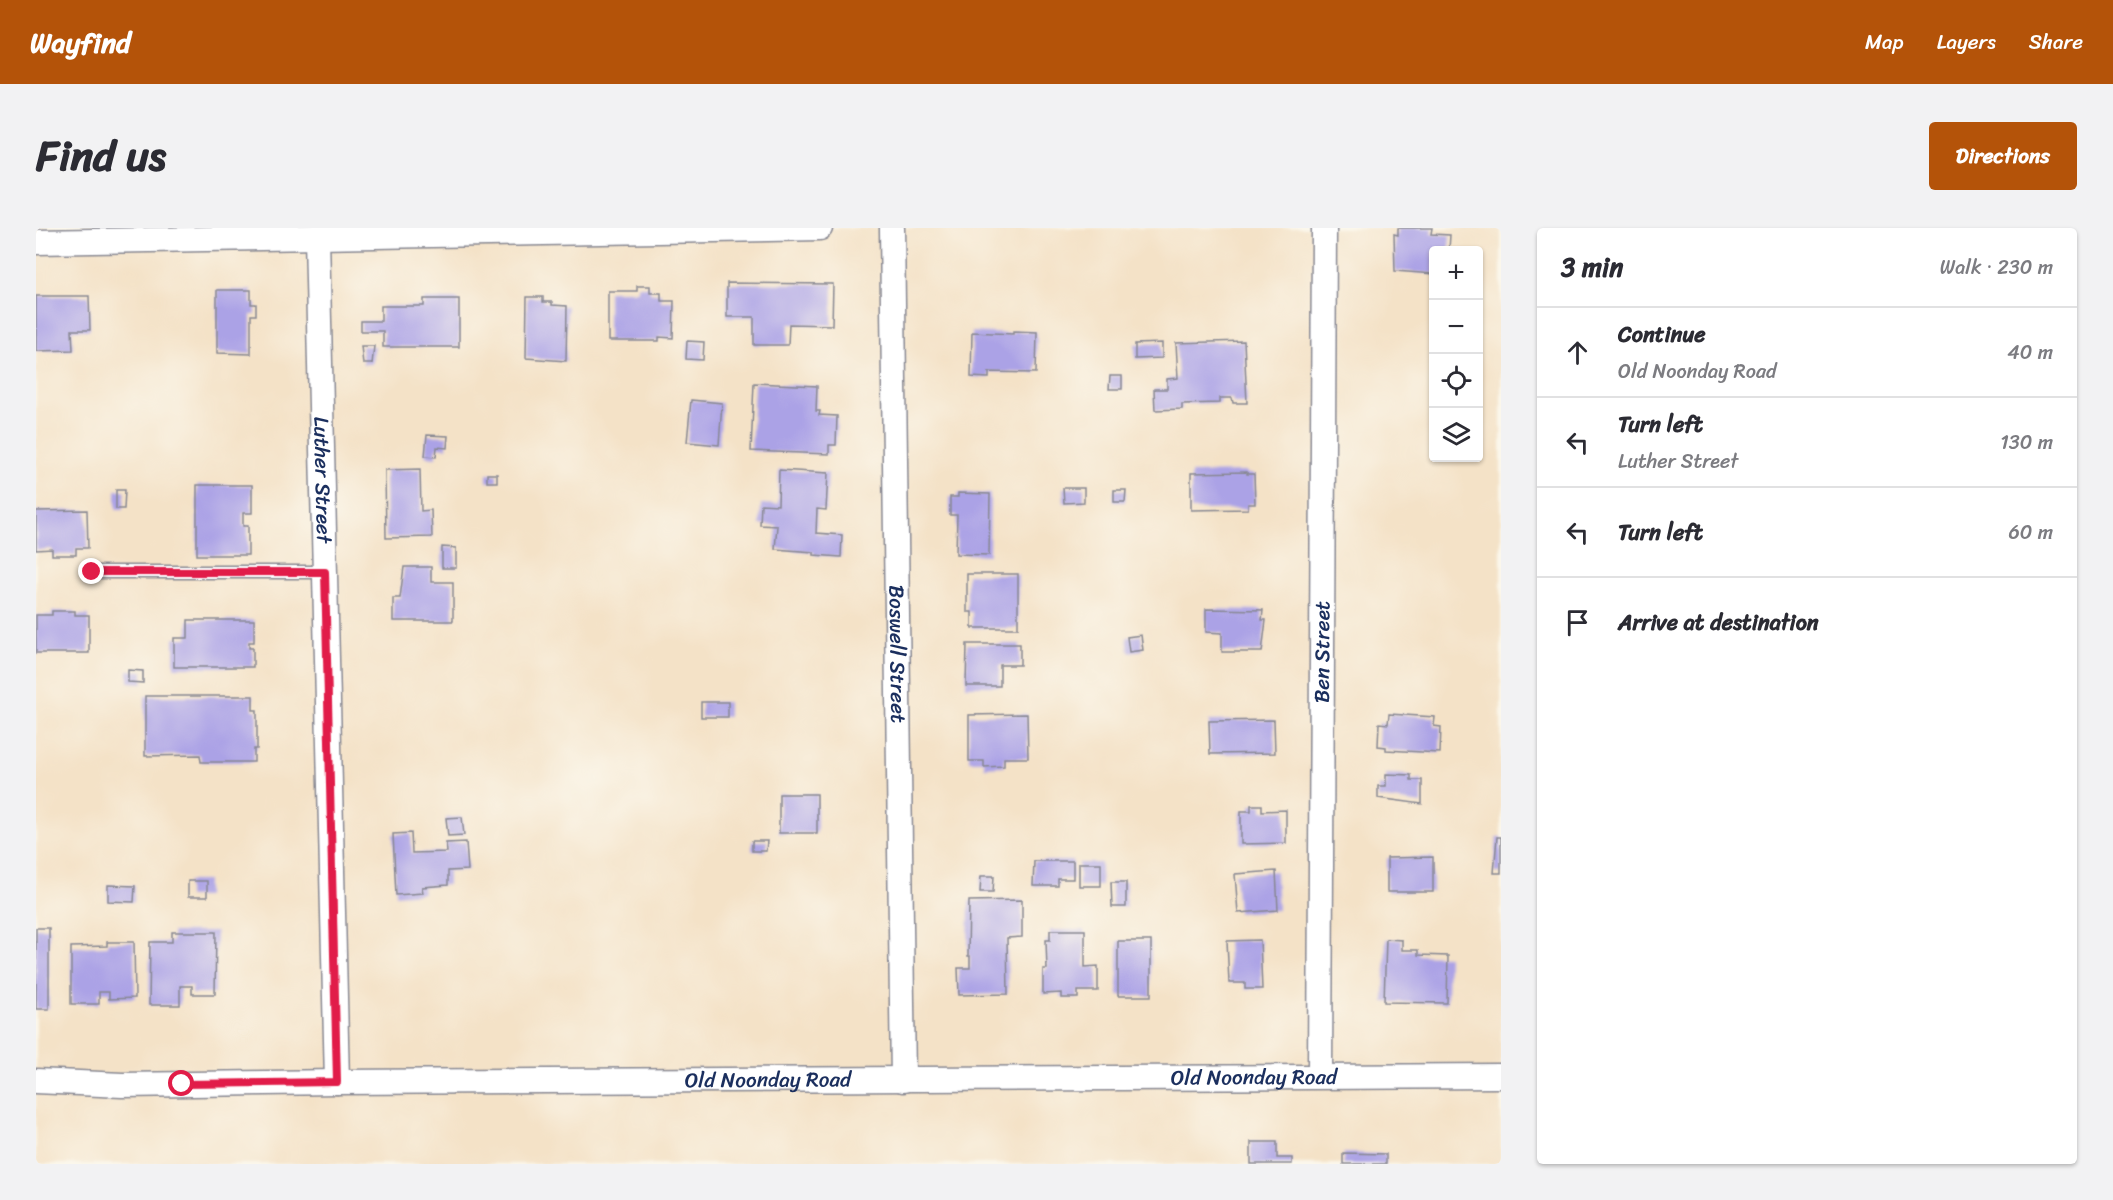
<!DOCTYPE html>
<meta charset="utf-8">
<style>
body{margin:0;font-family:Sriracha,sans-serif;background:#f2f2f3;color:#2b2b33}
.controls{position:absolute;right:18px;top:18px;display:grid;overflow:hidden;border-radius:6px;box-shadow:0 2px 4px #0004}
.controls button{width:54px;height:54px;display:grid;place-items:center;padding:0;border:0;border-bottom:2px solid #e1e1e2;background:#fff;color:#2b2b33;font:30px sans-serif}
.stop{position:absolute;width:18px;height:18px;margin:-14px;border:4px solid #e11d48;border-radius:50%;background:#fff}
.stop.end{background:#e11d48;border-color:#fff;box-shadow:0 2px 6px #0008}
.list{margin:0;padding:0;list-style:none}
h2{display:flex;justify-content:space-between;align-items:center;height:78px;margin:0;padding:0 24px;font-size:26px}
h2 small{font-size:20px;font-weight:400;color:#7c7c81}
.list li{display:grid;grid-template-columns:39px 1fr auto;gap:18px;align-items:center;box-sizing:border-box;height:90px;padding:0 24px;border-top:2px solid #e1e1e2}
.list b{display:block;font-size:22px;white-space:nowrap}
.list p{margin:0;font-size:20px;white-space:nowrap;color:#7c7c81}
.list em{font-size:20px;font-style:normal;color:#7c7c81}
.icon{flex:none;width:33px;height:33px;fill:none;stroke:currentColor;stroke-width:2;stroke-linecap:round;stroke-linejoin:round}
.map{position:relative;flex:none;width:1465px;height:936px;overflow:hidden;border-radius:6px}
header{display:flex;align-items:center;gap:36px;box-sizing:border-box;height:84px;padding:0 30px;background:#b45309;color:#fff}
header strong{font-size:28px}
nav{display:flex;gap:33px;margin-inline-start:auto;font-size:21px}
.intro{display:flex;align-items:center;justify-content:space-between;box-sizing:border-box;height:144px;padding:0 36px}
h1{margin:0;font-size:42px}
.button{padding:15px 27px;border-radius:6px;background:#b45309;color:#fff;font-size:21px;font-weight:700}
main{display:flex;gap:36px;padding:0 36px}
aside{flex:1;background:#fff;border-radius:6px;box-shadow:0 2px 4px #0004}
.map>svg:first-child{display:block}
</style>
<header>
<strong>Wayfind</strong>
<nav><a>Map</a><a>Layers</a><a>Share</a></nav>
</header>
<div class="intro"><h1>Find us</h1><a class="button">Directions</a></div>
<main>
<div class="map">
<svg width="1465" height="936" viewBox="0 0 1465 936">
<rect width="100%" height="100%" fill="#fbf7ec"/>
<filter id="ink" filterUnits="userSpaceOnUse"><feTurbulence type="fractalNoise" baseFrequency=".0167" numOctaves="2"/><feDisplacementMap in="SourceGraphic" scale="12" xChannelSelector="R" yChannelSelector="G"/><feConvolveMatrix kernelMatrix="1 2 1 2 8 2 1 2 1" color-interpolation-filters="sRGB"/></filter>
<filter id="wash" filterUnits="userSpaceOnUse"><feTurbulence type="fractalNoise" baseFrequency=".008" numOctaves="4" result="noise"/><feDisplacementMap in="SourceGraphic" scale="24" xChannelSelector="R" yChannelSelector="G"/><feGaussianBlur stdDeviation="1.35" result="paint"/><feColorMatrix in="noise" values="0 0 0 0 0 0 0 0 0 0 0 0 0 0 0 0 0 1.4 0 .05"/><feComposite in="paint" operator="in"/></filter>
<g filter="url(#wash)">
<rect width="100%" height="100%" fill="#f4e2c7"/>
<g id="blocks">
<path fill="#aba2e6" d="M1362,0H1396L1395,6L1414,7L1413,22H1398V46L1359,43L1358,6L1362,7Z
M691,55L797,56L796,97L753,96L752,117H718V89H691Z
M601,58H614V65H625V73H638L637,110L623,109V113H572V63H601Z
M181,62H215V76H220V87H215V126L181,125Z
M0,68H53L54,102H36L37,122L0,123Z
M491,69H507V74H516V77L531,78L530,133L490,130Z
M388,71H423V119H347V103H325V93H345V78H388Z
M977,103L1001,104L1000,145L953,144V150L935,149L936,104L977,106Z
M651,113L668,114L667,132L650,131Z
M1208,113L1211,175H1197L1196,170H1184V175L1146,176V181L1119,182L1118,161H1131V151L1142,150L1140,115Z
M1126,115V130L1099,131V116Z
M325,118H338L336,136H327Z
M1074,148H1086V161H1073Z
M718,155L781,158L780,183H784L783,187L801,188L800,217H793V226L715,223Z
M655,172L686,175L683,217L651,214Z
M391,207L412,208L411,220L401,219L400,229L389,228Z
M384,241L385,283L395,282L396,309L350,310L349,242Z
M743,242L792,245L790,282L781,281L780,305L806,307L805,329L778,327V324L739,321L741,298L724,297L725,276L742,277Z
M1211,244V246H1218L1219,276H1212V281L1155,282V245Z
M451,246H461V254H451Z
M161,257H216V285H207V298H212V327H161Z
M1027,260H1048V274L1028,275Z
M80,262H89L88,281H80Z
M1078,262H1090L1089,274H1078Z
M922,265L954,266L953,327L920,326L921,287H914V269H922Z
M51,282L52,320H40V327H16V321L0,322V283Z
M406,319L420,320V340H406Z
M368,339H395V354H417V393H357V370H364Z
M931,346H982V400H936V384H931Z
M1170,381L1227,382L1226,392H1230L1226,424H1186V405L1170,404Z
M16,383H39V387H53V425H0V387H16Z
M152,392H218V414H213V420H217V439H138V410H152Z
M1105,407L1107,422L1093,424L1091,409Z
M931,416H984V437H964V458H930Z
M92,442L107,443V455L92,454Z
M109,468H217V482H221V521H218V534H165L164,527L109,528Z
M665,474H692V489H665Z
M991,486L992,530H968V538L948,539V533H933V487Z
M1353,486L1399,489L1398,498L1405,499L1404,525L1350,522V519L1342,518L1343,495L1352,496Z
M1238,492L1239,525L1174,526L1173,493Z
M1350,546L1375,547V552H1386V576L1342,570V558H1350Z
M743,566H781V605H743Z
M1215,577H1226V583L1250,582V615L1205,616V583H1215Z
M426,589L428,607L412,608L410,590Z
M375,605L376,625L411,624L410,615L430,614L432,642L412,643V657L386,659L387,665L360,667L357,606Z
M1461,609H1465V645H1458Z
M716,613H731L730,623H716Z
M1397,629V664H1351V630Z
M998,633H1037V651H1022V658H997Z
M1043,635H1065V658H1043Z
M1240,643L1242,682L1202,685L1199,646Z
M945,648H958L957,664H944Z
M152,653H171V669H152Z
M1075,654H1090V679H1076Z
M72,657L99,658L98,674L72,673Z
M986,672V709L971,710L972,766L923,767L922,740H934V728H932L933,673Z
M0,700H13V781H0Z
M1014,702H1049V739L1062,738V763H1042V770H1025V765L1007,766V741H1011L1010,712H1014Z
M136,704H180L179,766H156V758H144V777H113L114,714H136Z
M1350,711L1366,712V722H1382V727L1412,728L1411,775L1348,774Z
M1224,712L1226,761H1209V755H1193L1191,713Z
M1082,713H1115V768H1082Z
M71,714H98L99,770L73,771V764H63V776H35V719L71,718Z
M1215,914H1241V930H1256V936H1215Z
M1307,925L1350,926V936H1307Z"/>
</g>
</g>
<g filter="url(#ink)">
<use href="#blocks" fill-opacity="0" stroke="#888892" stroke-width="1.5"/>
<g fill="none" stroke-linecap="round" stroke-linejoin="round">
<g stroke="#888892" stroke-width="15">
<path id="lane" d="M56,344H289"/>
</g>
<g stroke="#888892" stroke-width="27">
<g id="street">
<path id="s1" d="M856,0L867,852"/>
<path id="s2" d="M281,9L301,854"/>
<path d="M0,14L784,0"/>
<path id="s3" d="M1284,848L1288,0"/>
<path id="s4" d="M0,853L86,857L301,854L1465,848"/>
</g>
</g>
<use href="#lane" stroke="#fff" stroke-width="12"/>
<use href="#street" stroke="#fff" stroke-width="24"/>
</g>
</g>
<g fill="none" stroke-linecap="round" stroke-linejoin="round" filter="url(#ink)">
<path stroke="#e11d48" stroke-width="8" d="M56,344H289L301,854L146,856"/>
</g>
<g text-anchor="middle" stroke-width="5" stroke-linejoin="round" paint-order="stroke">
<g font-size="21" fill="#1b2f5e" stroke="#fbf7ec">
<text dy="7" stroke="none"><textPath href="#s2" startOffset="243">Luther Street</textPath></text>
<text dy="7" stroke="none"><textPath href="#s3" startOffset="424">Ben Street</textPath></text>
<text dy="7" stroke="none"><textPath href="#s1" startOffset="426">Boswell Street</textPath></text>
<text dy="7" stroke="none"><textPath href="#s4" startOffset="1218">Old Noonday Road</textPath></text>
<text dy="7" stroke="none"><textPath href="#s4" startOffset="732">Old Noonday Road</textPath></text>
</g>
</g>
</svg>
<div class="controls">
<button>+</button>
<button>−</button>
<button><svg class="icon" aria-label="locate" viewBox="0 0 24 24"><circle cx="12" cy="12" r="6"/><path d="M12 2v4M12 18v4M2 12h4M18 12h4"/></svg></button>
<button><svg class="icon" aria-label="layers" viewBox="0 0 24 24"><path d="M12 4l9 5-9 5-9-5zM3 14l9 5 9-5"/></svg></button>
</div>
<div class="stop" style="left:146px;top:856px"></div>
<div class="stop end" style="left:56px;top:344px"></div>
</div>
<aside>
<h2>3 min<small>Walk · 230 m</small></h2>
<ul class="list">
<li><svg class="icon" aria-label="ahead" viewBox="0 0 24 24"><path d="M12 20V5M6 11l6-6 6 6"/></svg><div><b>Continue</b><p>Old Noonday Road</p></div><em>40 m</em></li>
<li><svg class="icon" aria-label="left" viewBox="0 0 24 24"><path d="M17 20v-9H6M10 6l-5 5 5 5"/></svg><div><b>Turn left</b><p>Luther Street</p></div><em>130 m</em></li>
<li><svg class="icon" aria-label="left" viewBox="0 0 24 24"><path d="M17 20v-9H6M10 6l-5 5 5 5"/></svg><div><b>Turn left</b></div><em>60 m</em></li>
<li><svg class="icon" aria-label="arrive" viewBox="0 0 24 24"><path d="M6 21V4h12l-3 4 3 4H6"/></svg><div><b>Arrive at destination</b></div></li>
</ul>
</aside>
</main>
